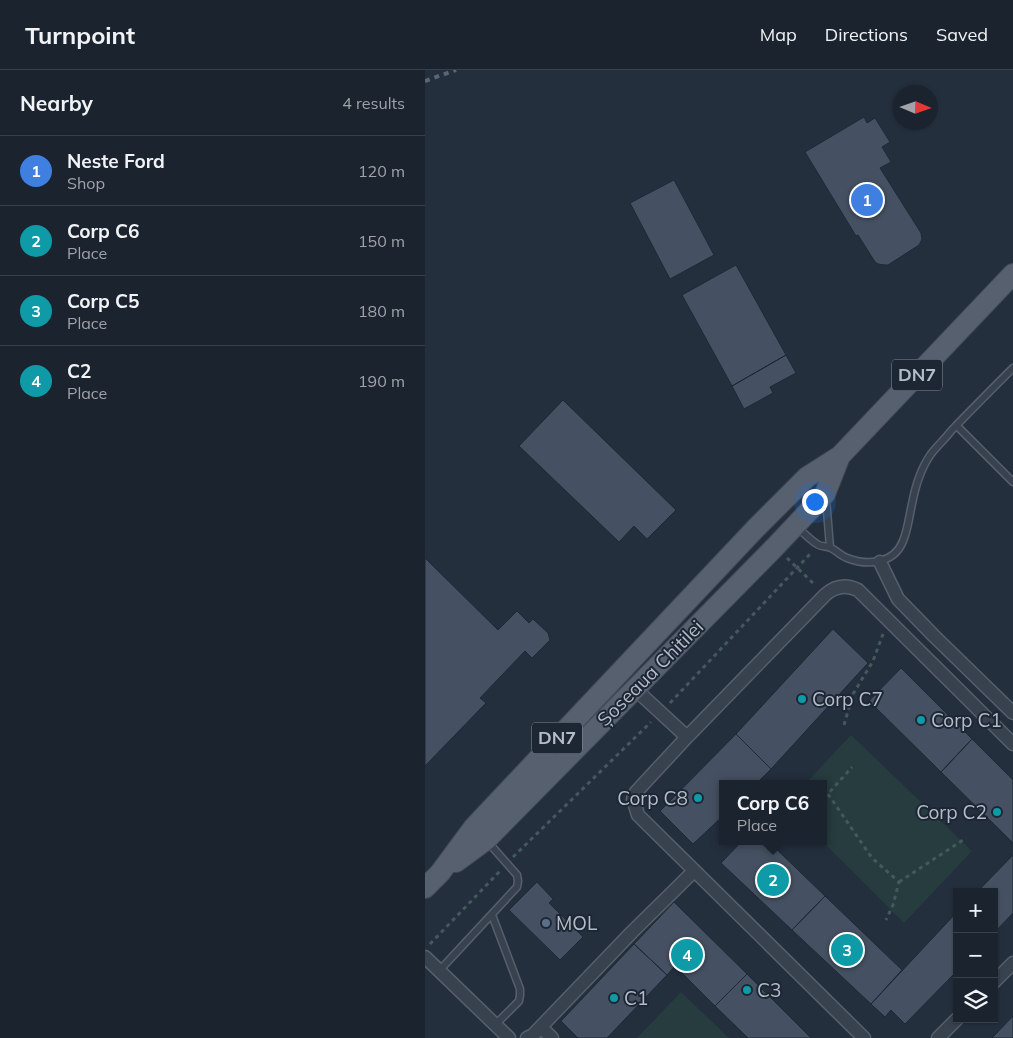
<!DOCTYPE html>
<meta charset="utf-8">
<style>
body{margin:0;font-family:Mulish,sans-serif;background:#282f3a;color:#f1f3f6}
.controls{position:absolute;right:15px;bottom:15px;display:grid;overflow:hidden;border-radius:0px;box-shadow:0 1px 4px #0004}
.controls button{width:45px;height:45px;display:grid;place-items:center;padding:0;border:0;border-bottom:1px solid #39404a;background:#1b232e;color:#f1f3f6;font:25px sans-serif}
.compass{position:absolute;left:468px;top:15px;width:45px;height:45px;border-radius:50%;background:#1b232e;box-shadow:0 1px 4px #0004;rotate:92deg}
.you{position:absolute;left:389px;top:431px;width:18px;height:18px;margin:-12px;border:4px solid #fff;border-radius:50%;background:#1a73e8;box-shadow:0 0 0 8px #1a73e833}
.badge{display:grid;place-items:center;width:32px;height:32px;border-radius:50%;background:#8ab4f8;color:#fff;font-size:16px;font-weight:700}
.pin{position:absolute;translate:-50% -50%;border:2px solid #fff;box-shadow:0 1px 5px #0006}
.popup{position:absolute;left:294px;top:710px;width:108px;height:65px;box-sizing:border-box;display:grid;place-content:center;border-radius:0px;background:#1b232e;filter:drop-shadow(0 1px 4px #0005);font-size:16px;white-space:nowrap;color:#a0a4aa}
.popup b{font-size:19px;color:#f1f3f6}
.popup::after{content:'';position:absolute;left:50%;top:100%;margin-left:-10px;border:10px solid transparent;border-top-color:#1b232e}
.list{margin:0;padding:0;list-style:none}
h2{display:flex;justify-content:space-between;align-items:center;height:65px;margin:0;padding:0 20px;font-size:21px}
h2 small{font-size:16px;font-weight:400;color:#a0a4aa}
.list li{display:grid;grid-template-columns:32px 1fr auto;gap:15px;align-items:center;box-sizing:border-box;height:70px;padding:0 20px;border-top:1px solid #39404a}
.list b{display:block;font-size:19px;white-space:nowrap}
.list p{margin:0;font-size:16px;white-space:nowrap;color:#a0a4aa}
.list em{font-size:16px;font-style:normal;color:#a0a4aa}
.icon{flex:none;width:28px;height:28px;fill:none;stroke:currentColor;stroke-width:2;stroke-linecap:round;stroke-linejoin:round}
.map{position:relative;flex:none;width:588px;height:968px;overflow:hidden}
header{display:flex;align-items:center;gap:30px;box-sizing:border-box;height:70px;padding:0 25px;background:#1b232e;border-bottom:1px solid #39404a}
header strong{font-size:24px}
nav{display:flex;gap:28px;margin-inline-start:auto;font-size:18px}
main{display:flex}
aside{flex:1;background:#1b232e}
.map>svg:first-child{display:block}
</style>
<header>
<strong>Turnpoint</strong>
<nav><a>Map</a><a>Directions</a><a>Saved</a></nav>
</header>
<main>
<aside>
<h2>Nearby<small>4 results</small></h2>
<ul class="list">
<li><span class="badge" style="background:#3f7fe0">1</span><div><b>Neste Ford</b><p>Shop</p></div><em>120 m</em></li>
<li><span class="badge" style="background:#0f9aa8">2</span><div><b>Corp C6</b><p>Place</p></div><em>150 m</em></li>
<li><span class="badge" style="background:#0f9aa8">3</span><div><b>Corp C5</b><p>Place</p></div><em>180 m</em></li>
<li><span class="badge" style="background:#0f9aa8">4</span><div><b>C2</b><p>Place</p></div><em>190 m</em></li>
</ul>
</aside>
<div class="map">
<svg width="588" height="968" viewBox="0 0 588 968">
<rect width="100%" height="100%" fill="#242f3e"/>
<path fill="#263c3f" d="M426,665L547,781L479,853L397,771L398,714H380Z
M256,922L304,968H212Z"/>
<path fill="#455162" stroke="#1f2835" d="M439,47L442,53L450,48L465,72L457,77L466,92L455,98L496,163L497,169L494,175L463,195H460L453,194L450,192L433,165L431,166L380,82Z
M249,110L289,185L245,209L205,133Z
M311,195L361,285L307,316L257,225Z
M361,285L371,303L345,317L348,323L319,339L307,316Z
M138,330L251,440L222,469L209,456L194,472L94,376Z
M0,488L73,560L92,541L104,553L108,549L123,563L125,570L107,588L100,581L55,628L61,633L0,696Z
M408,559L443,593L346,699L311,664Z
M476,598L547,669L516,702L444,631Z
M311,664L346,699L331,714H298V746L268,774L235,741Z
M547,669L588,710V773L516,702Z
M317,771H343L400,826L367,860L296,793Z
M588,785V843L569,863V822H552Z
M112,812L128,829L124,833L158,867L135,890L84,840Z
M400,826L477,900L446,934L367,860Z
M249,832L322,904L290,936L250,896L242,905L209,874Z
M532,842V901L480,954L466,940L460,947L446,934Z
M209,874L242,905L182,968H153L136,951Z
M322,904L386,968H323L290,936Z
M588,946V968H567Z"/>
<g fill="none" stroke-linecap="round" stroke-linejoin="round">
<g stroke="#565f6c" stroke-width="9">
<path id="lane" d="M532,356L588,412
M401,429L405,477
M371,456C378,462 384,469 392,474C396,477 401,476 406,478C412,481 416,486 422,488C442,496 469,494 478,471C483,459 484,447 487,434C490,418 496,398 506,384C512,376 520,369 526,361C546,340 567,319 588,298
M67,845L95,919V925L94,931L70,955
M14,901L92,817L93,811L92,805L62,771"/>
</g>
<g stroke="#565f6c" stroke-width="15">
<path id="street" d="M455,492L473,529L509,566L588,643
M209,618L262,667
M0,887L84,968
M569,912L588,893
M116,957L127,968
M102,968L108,965L207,862L269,801
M439,968L213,745L208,729L211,722L262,667L400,525C410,516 421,514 433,520L588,674
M513,968L532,949"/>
</g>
<g stroke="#414a57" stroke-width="22">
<path id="primary" d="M31,792L61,770L350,477L400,424L415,386
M0,818L15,803L49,757L331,458L382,407L415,386L588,204"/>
</g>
<path stroke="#44595c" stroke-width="3" stroke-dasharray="4 4" stroke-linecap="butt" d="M362,488L390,515
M245,633L386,483
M419,655L428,624L448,591L458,564
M403,724L447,788L474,812L468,835L461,850
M398,725L403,724L427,697
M88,787L226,652
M474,812L541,768
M5,874L75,801"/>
<use href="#lane" stroke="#38414e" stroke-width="6"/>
<use href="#street" stroke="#38414e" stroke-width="12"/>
<use href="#primary" stroke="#56606e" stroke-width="20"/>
<path stroke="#5a6575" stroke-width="4" stroke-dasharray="5 5" stroke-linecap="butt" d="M0,11L31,0"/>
</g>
<g fill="#0f9aa8" stroke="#1d2633" stroke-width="2">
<circle cx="377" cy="629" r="5"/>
<circle cx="496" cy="650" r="5"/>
<circle cx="273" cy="728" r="5"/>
<circle cx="572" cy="742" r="5"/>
<circle cx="322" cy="920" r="5"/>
<circle cx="189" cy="928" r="5"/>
</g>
<circle fill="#5c6f8a" stroke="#1d2633" stroke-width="2" cx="121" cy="853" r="5"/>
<g text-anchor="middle" stroke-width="4" stroke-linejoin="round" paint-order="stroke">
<g fill="#1d2633" stroke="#878f9c" stroke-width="1">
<rect x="467" y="289.5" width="50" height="31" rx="4"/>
<rect x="107" y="652.5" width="50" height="31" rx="4"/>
</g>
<g font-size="18" font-weight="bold" fill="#b4bcc9">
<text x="492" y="311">DN7</text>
<text x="132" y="674">DN7</text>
</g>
<g font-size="19" fill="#b4bcc9" stroke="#1d2633">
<text transform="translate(225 603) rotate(-45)" y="7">Șoseaua Chitilei</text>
</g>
<g font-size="19" fill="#b4bcc9" stroke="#1d2633" text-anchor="start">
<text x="387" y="636">Corp C7</text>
<text x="506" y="657">Corp C1</text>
<text x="263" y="735" text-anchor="end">Corp C8</text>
<text x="562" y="749" text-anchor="end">Corp C2</text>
<text x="131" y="860">MOL</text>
<text x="332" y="927">C3</text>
<text x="199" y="935">C1</text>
</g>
</g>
</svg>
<div class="controls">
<button>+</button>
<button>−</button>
<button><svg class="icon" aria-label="layers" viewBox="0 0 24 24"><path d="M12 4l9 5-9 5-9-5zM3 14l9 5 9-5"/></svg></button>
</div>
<svg class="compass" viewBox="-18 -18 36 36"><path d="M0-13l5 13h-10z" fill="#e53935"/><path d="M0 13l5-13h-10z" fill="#a0a4aa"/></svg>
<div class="you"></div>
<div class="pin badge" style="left:442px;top:130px;background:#3f7fe0">1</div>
<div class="pin badge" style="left:348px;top:810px;background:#0f9aa8">2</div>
<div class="popup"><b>Corp C6</b>Place</div>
<div class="pin badge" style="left:422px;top:880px;background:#0f9aa8">3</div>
<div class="pin badge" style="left:262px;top:885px;background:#0f9aa8">4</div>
</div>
</main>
